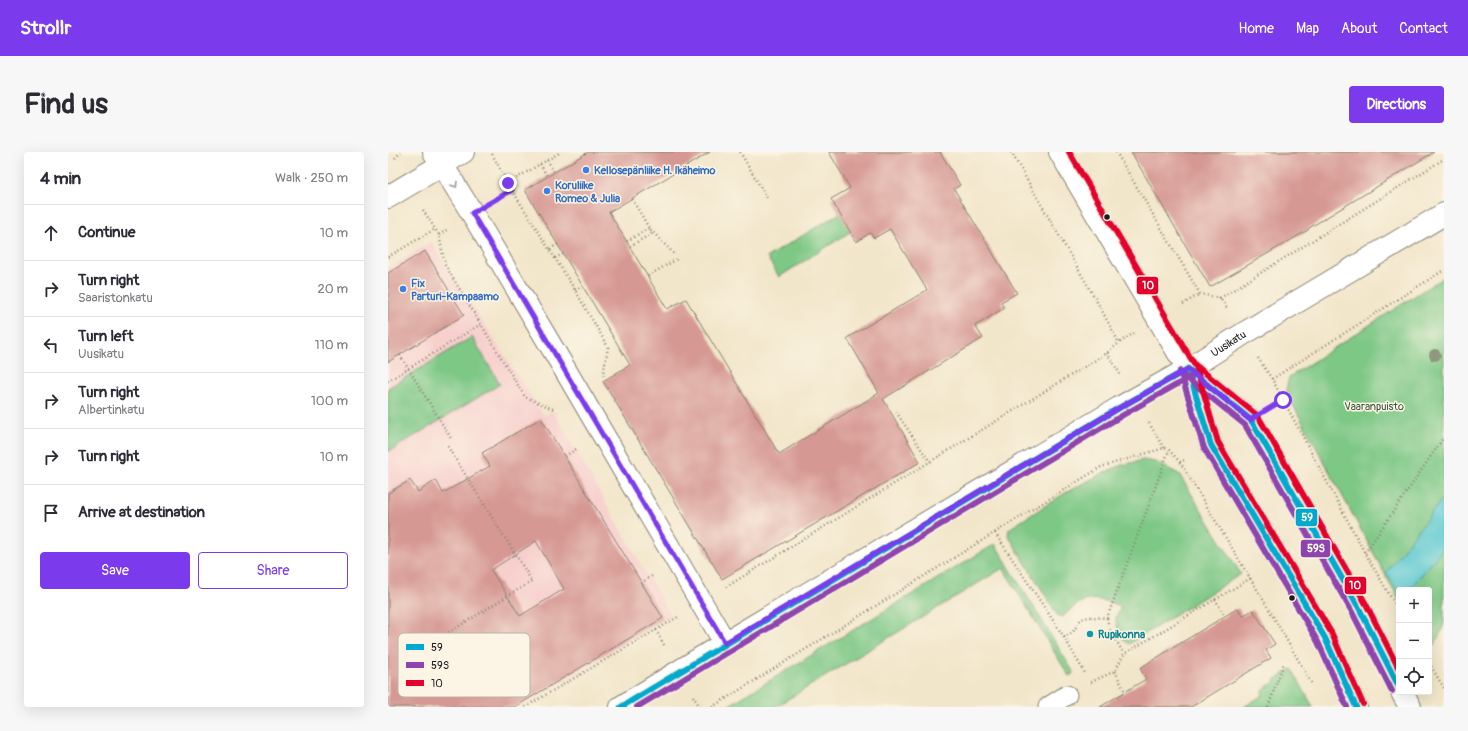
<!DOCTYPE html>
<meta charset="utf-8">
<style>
body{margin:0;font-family:Pangolin,sans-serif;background:#f7f7f7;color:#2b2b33}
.controls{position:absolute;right:12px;bottom:12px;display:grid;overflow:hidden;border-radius:4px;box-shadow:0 4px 16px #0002}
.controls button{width:36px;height:36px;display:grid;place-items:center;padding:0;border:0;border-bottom:1px solid #e1e1e2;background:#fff;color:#2b2b33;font:20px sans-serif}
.stop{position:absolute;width:12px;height:12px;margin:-9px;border:3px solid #7c3aed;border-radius:50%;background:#fff}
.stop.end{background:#7c3aed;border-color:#fff;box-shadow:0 1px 4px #0008}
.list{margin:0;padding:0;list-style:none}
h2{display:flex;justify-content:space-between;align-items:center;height:52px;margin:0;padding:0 16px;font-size:17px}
h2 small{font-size:13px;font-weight:400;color:#7c7c81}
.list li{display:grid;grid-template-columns:26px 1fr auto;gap:12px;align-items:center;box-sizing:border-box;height:56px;padding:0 16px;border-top:1px solid #e1e1e2}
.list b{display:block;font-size:15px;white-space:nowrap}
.list p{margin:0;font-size:13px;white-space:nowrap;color:#7c7c81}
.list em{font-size:13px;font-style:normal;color:#7c7c81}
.actions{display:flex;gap:8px;padding:12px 16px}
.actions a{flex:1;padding:9px 0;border:1px solid #7c3aed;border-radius:4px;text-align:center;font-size:14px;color:#7c3aed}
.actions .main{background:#7c3aed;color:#fff}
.icon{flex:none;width:22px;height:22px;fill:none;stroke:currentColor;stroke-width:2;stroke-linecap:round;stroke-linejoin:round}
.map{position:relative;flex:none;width:1056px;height:555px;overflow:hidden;border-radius:4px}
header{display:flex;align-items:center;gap:24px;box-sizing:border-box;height:56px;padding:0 20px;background:#7c3aed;color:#fff}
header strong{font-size:19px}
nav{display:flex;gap:22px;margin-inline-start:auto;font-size:14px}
.intro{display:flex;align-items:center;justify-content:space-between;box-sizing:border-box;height:96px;padding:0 24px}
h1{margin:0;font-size:28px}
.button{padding:10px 18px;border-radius:4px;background:#7c3aed;color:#fff;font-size:14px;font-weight:700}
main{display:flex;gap:24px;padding:0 24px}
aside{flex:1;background:#fff;border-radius:4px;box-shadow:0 4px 16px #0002}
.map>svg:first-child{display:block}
</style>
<header>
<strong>Strollr</strong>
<nav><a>Home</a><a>Map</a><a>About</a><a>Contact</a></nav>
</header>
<div class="intro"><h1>Find us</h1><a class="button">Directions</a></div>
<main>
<aside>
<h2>4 min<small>Walk · 250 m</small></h2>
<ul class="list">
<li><svg class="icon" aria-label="ahead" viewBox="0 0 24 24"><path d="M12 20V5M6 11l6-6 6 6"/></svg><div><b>Continue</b></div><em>10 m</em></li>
<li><svg class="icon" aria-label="right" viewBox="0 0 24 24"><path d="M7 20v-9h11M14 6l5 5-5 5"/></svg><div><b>Turn right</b><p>Saaristonkatu</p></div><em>20 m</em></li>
<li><svg class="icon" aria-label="left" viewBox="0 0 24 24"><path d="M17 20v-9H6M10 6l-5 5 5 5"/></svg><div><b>Turn left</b><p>Uusikatu</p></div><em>110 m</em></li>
<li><svg class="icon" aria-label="right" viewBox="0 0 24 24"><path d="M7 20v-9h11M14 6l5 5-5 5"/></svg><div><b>Turn right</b><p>Albertinkatu</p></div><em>100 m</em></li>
<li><svg class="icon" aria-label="right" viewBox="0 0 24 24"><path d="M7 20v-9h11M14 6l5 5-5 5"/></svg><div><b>Turn right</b></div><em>10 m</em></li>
<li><svg class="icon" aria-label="arrive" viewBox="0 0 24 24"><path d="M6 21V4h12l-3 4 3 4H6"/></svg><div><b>Arrive at destination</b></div></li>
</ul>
<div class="actions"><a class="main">Save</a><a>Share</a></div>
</aside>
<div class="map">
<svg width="1056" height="555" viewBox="0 0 1056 555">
<rect width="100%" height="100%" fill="#fcf5e5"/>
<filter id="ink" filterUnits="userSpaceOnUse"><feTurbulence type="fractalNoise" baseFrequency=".025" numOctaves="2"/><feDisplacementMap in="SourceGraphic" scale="8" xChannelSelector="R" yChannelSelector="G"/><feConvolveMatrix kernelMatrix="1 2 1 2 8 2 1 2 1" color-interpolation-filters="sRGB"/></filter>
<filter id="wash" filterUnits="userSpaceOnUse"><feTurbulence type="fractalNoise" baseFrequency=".012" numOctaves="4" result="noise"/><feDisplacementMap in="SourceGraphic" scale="16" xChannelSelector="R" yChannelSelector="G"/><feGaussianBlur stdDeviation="0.9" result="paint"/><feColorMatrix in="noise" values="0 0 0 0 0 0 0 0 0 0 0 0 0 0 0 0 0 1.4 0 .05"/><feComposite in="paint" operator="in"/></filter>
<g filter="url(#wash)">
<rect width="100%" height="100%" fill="#f2e6ca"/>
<path fill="#f7d0ce" d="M43,90L156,264L165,259L283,464L131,555H0V116Z"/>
<path fill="#7ec886" stroke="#4d7251" d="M452,61L481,68L391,125L379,105Z
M1056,125V472L1047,493L1041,491V438H1011V448L904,251L898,238L901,225Z
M84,185L112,232L0,300V236Z
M755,308L767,310L791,322L853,422L741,492C734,488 727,474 728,466C729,461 733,459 732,454C707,444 694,444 675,465L670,464L620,383L621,377L677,341L713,322L734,313Z
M607,392L686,521L681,524L615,416L387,555H338Z
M904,517L925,555H856L875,543L874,539L881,533L885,532L888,527Z"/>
<path fill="#5cc9d1" stroke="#3c7276" d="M1056,345V394L1050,403L1021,438H1011V441L998,420Z"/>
<g id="blocks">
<path fill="#d69893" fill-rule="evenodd" d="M200,0H322L221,60L279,157L298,147L391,302L491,241L459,186L539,138L502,77L486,86L482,81L468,90L443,47L462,36L441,0H552L572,33L566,37L629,141L613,150L616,156L587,174L595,186L495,247L532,310L334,427L215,229L242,213L137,38Z
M743,0H1046L921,76L920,78L822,135Z
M37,99L76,163L0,210V121Z
M153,266L275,466L127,555H0V341L22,328L30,340L48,328L55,341L102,314L94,301ZM148,389L176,437L132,464L103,418Z
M850,456L854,464L865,458L887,492L878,498L883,506L803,555H712L758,527L752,516Z"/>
</g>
</g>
<g filter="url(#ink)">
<use href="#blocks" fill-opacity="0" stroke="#878173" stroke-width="1"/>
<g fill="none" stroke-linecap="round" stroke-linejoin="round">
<g stroke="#878173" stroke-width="21">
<path id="service" d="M660,555L679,543"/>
</g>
<g stroke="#878173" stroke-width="24">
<path id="minor" d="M0,45L75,0"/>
</g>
<g stroke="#878173" stroke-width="24">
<g id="secondary">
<path d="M46,0L84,61L179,221L337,491"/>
<path d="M672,0L800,217"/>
<path id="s1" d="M233,555L337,491L731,256L800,217L855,182L1056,62"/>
</g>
</g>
<g stroke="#878173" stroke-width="24">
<path id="primary" d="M800,217L863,268L971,456L1011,535
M800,217L823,293L937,486L968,555
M1014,540L1022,555"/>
</g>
<path stroke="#878173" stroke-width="2.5" stroke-dasharray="1 3" stroke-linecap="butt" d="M352,0L379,46
M623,0L712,155L731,191
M728,0L812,142L832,146L840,158
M104,2L120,31
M7,6L13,0
M159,8L166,20
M152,12L159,24
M124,38L187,138L220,195L215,224
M108,47L124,38L120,31L173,0
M244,47L261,76L286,102
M35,58L51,83L57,113L137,245L165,257
M51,83L60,77
M239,89L261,76
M242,94L265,81
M162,97L170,92
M0,105L47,77
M167,106L175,102
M260,124L289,107
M187,138L194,134
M832,146L1056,7
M795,152L812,142
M719,201L732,222
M12,203L64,288
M870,206L884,227L977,401L1011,459
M884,227L1056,118
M0,229L93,172
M886,254L895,248
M508,260L542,310
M761,271L776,296
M177,304L190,296
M792,310L882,459L924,532
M607,381L676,485L685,480L693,467L702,465L719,466L781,298
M977,401L1056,285
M253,431L264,424
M338,435L719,201L731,191L746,181
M827,447L837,464
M719,466L721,476L736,502
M268,478L277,495
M676,485L698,523
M47,489L144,429L58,292
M1041,511L1056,536
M727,519L737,540
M703,530L727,519L736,502L863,426
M305,544L312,555
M137,555L290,465
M324,555L713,315L776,296L781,298L792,310L798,307
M880,555L896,511"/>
<use href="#service" stroke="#fff" stroke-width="19"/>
<use href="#minor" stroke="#fff" stroke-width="22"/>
<use href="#secondary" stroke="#fff" stroke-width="22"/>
<use href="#primary" stroke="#fff" stroke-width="22"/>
<g stroke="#fcf5e5" stroke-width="9">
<path id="bus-1" d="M800,217L863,268L971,456L1011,535
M800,217L823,293L937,486L968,555
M233,555L731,256L800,217"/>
</g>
<g stroke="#fcf5e5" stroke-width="9">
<path id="bus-2" d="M792,219L816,296L930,490L959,555
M795,223L857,273L964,460L1004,539
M249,555L735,263L804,224"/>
</g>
<g stroke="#fcf5e5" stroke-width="9">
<path id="bus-3" d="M681,0L806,212L870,264L978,452L1011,517
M804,208L808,215L830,290L944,482L975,552"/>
</g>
<use href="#bus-1" stroke="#00a9ce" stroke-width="6"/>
<use href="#bus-2" stroke="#8e44ad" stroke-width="6"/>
<use href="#bus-3" stroke="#e4002b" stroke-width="6"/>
</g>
<circle fill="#8f987f" cx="1047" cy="203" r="6"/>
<defs><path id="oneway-chevron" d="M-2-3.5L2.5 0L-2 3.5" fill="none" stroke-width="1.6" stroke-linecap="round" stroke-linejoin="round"/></defs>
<use stroke="#999" href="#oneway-chevron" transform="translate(67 33) rotate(58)"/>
</g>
<g fill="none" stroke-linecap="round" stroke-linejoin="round" filter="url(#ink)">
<path stroke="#7c3aed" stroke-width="5" d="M120,31L124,38L84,61L337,491L731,256L800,217L862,268L895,248"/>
</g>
<g fill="#3f7fe0" stroke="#fcf5e5" stroke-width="1.5">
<circle cx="198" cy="18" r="4"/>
<circle cx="159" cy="39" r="4"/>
<circle cx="15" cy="137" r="4"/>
</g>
<g fill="#1c1c1c" stroke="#fcf5e5" stroke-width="1.5">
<circle cx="719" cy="65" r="3.5"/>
<circle cx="904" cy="446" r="3.5"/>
</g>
<circle fill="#0f9aa8" stroke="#fcf5e5" stroke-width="1.5" cx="702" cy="482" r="4"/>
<g text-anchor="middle" stroke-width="3" stroke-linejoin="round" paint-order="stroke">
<g font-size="11" font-weight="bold" fill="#366cbe" stroke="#fcf5e5" text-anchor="start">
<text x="206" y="22">Kellosepänliike H. Ikäheimo</text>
<text x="167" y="37">Koruliike<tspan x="167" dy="13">Romeo &amp; Julia</tspan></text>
<text x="23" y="135">Fix<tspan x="23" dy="13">Parturi-Kampaamo</tspan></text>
</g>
<g font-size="11" fill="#1c1c1c" stroke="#fcf5e5">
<text dy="4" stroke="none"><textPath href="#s1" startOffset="708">Uusikatu</textPath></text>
</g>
<g font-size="11" fill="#3e5841" stroke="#fcf5e5">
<text x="986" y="258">Vaaranpuisto</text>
</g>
<g font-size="11" font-weight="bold" fill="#0d838f" stroke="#fcf5e5" text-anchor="start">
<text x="710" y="486">Rupikonna</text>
</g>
</g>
<rect x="10" y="481" width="132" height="64" rx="6" fill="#fcf5e5" stroke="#b9b4a9" stroke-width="1"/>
<rect x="18" y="492" width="18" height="6" fill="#00a9ce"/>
<rect x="18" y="510" width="18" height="6" fill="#8e44ad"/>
<rect x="18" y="528" width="18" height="6" fill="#e4002b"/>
<g font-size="11" fill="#1c1c1c">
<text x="43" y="499">59</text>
<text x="43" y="517">59S</text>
<text x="43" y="535">10</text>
</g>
<g stroke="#fcf5e5" stroke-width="1.5">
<rect x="748" y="124" width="23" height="19" rx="4" fill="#e4002b"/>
<rect x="907" y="356" width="23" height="19" rx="4" fill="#00a9ce"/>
<rect x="912" y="387" width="31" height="19" rx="4" fill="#8e44ad"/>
<rect x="956" y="424" width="23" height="19" rx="4" fill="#e4002b"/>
</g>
<g font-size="11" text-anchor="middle" font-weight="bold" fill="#fff">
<text x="760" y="137">10</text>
<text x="919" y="369">59</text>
<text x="928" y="400">59S</text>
<text x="967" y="437">10</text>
</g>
</svg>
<div class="controls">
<button>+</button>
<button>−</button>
<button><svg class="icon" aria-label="locate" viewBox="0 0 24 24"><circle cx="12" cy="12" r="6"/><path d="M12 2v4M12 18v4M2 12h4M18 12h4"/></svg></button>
</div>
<div class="stop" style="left:895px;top:248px"></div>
<div class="stop end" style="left:120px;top:31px"></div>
</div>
</main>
